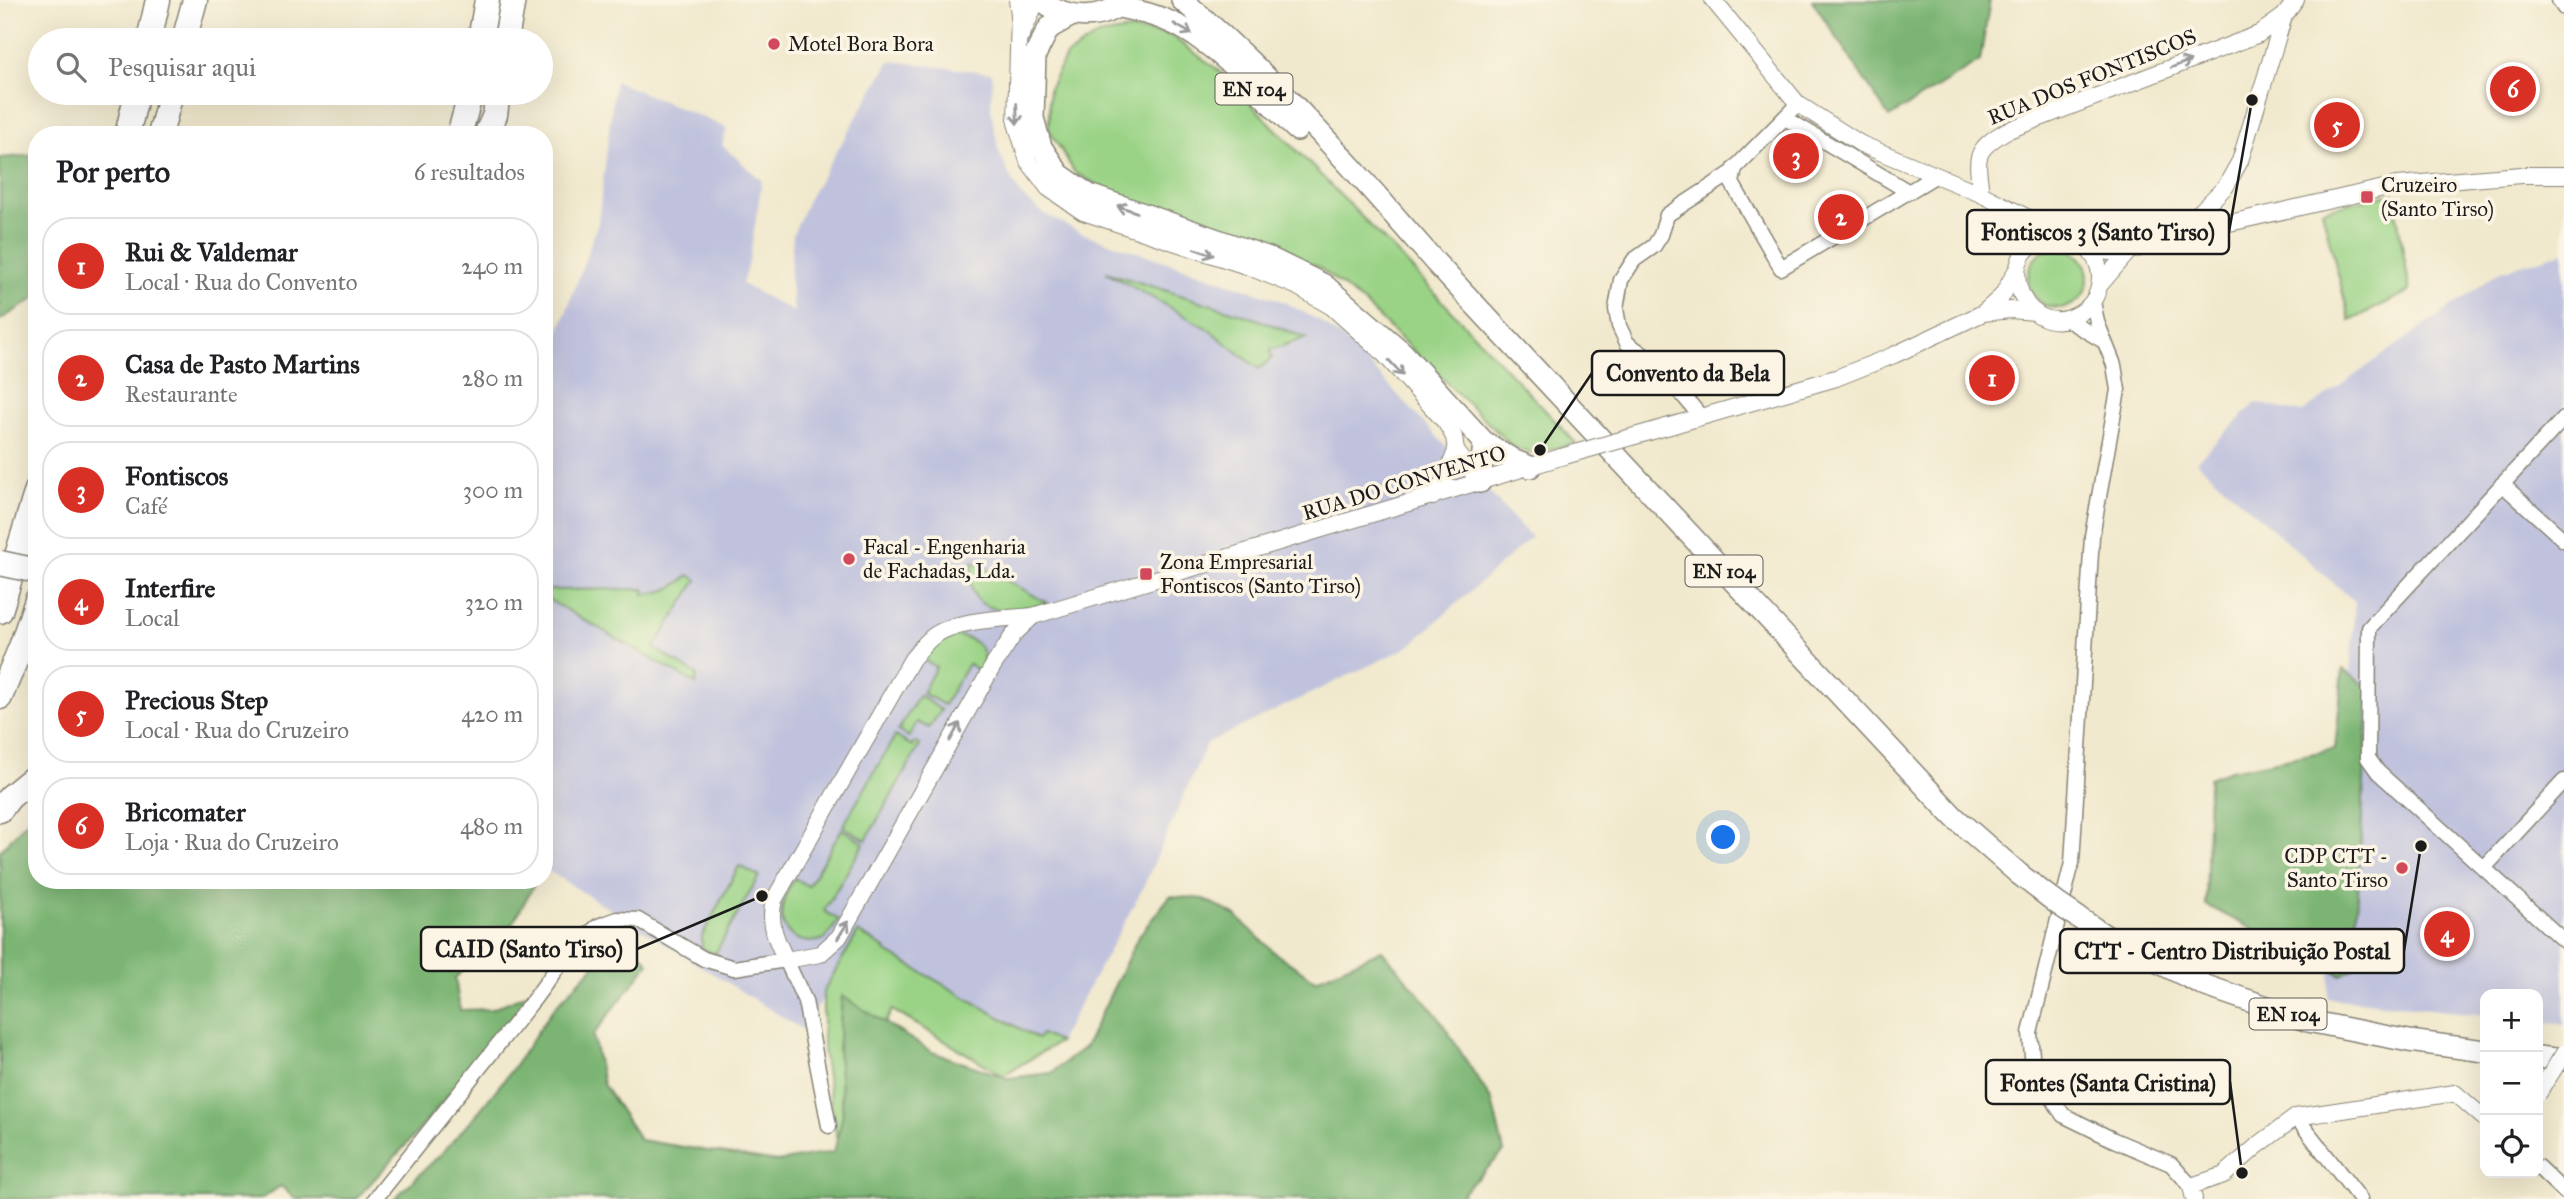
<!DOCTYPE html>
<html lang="pt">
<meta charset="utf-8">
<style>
body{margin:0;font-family:"IM FELL Great Primer",serif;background:#f2f2f2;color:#202124}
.controls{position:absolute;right:21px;bottom:21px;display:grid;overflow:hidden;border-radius:14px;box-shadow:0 7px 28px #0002}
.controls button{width:63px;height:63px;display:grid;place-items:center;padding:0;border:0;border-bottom:2px solid #e0e0e0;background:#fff;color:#202124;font:35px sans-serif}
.you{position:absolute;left:1724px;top:838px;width:24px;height:24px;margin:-18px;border:5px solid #fff;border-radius:50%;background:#1a73e8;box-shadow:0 0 0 10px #1a73e833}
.badge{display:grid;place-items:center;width:46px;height:46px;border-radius:50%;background:#d93025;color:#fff;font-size:23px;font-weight:700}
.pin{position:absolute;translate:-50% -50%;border:4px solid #fff;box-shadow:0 2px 7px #0006}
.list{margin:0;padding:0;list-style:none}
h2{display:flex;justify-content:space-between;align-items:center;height:91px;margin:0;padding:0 28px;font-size:30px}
h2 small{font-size:23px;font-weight:400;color:#757577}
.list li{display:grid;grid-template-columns:46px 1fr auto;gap:21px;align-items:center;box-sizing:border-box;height:98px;margin:0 14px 14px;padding:0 14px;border:2px solid #e0e0e0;border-radius:28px}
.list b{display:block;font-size:26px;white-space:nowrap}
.list p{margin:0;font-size:23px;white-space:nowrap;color:#757577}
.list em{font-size:23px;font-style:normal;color:#757577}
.icon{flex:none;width:38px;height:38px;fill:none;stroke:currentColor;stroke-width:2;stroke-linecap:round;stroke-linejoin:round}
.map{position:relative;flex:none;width:2564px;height:1199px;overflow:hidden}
.search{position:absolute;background:#fff;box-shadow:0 7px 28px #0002;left:28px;top:28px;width:525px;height:77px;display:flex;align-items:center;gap:18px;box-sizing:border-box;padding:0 24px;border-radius:38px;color:#757577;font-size:26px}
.panel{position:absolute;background:#fff;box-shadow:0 7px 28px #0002;left:28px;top:126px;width:525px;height:763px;border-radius:28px}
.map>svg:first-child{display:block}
</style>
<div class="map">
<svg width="2564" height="1199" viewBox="0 0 2564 1199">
<rect width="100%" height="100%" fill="#fcf5e5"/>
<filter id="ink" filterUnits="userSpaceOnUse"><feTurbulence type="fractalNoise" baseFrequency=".0143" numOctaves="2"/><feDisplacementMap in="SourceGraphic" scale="14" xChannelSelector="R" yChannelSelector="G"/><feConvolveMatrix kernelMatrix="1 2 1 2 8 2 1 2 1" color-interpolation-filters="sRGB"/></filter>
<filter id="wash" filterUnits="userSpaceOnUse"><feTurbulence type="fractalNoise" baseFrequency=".00686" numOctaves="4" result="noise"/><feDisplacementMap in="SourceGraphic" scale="28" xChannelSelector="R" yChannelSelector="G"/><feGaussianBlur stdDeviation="1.57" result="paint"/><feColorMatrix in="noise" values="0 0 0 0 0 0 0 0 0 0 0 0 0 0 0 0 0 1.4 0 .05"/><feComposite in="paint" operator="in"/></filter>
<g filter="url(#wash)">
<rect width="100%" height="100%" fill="#f1e9cd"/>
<path fill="#c0c2dd" d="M890,61L992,73L991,110L998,149L1011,179L1022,196L1043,213L1081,233L1282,301L1321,322L1352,346L1531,537L1408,647L1207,743L1142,890L1059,1042L1003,1075L836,977L803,1030L544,868V374L598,223L615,81L727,128L722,145L762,181L750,256L742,284L794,312L790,275L793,234L809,198Z
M2564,252V1024L2538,1021V994H2485V1015L2328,998L2355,602L2196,461L2256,403L2302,413L2501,271Z"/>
<path fill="#9ad386" stroke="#5b7851" stroke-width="2" d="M1129,30L1170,35L1217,69L1395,251L1576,443L1534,454L1514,448L1364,303L1317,266L1128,201L1075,173L1049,130V89L1066,56L1098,35Z
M2393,193L2410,291L2350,321L2322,210Z
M2028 278a30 30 0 1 1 60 0a30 30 0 1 1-60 0Z
M1106,272L1254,318L1306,338L1270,350L1272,358L1259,369L1208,329Z
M973,561L1047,603C1009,613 960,619 973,561Z
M689,575L697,580L654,648L697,675L696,684L544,597V590L645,589L644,594C663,593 675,588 689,575Z
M956,636C976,637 990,651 981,672L968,664L944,705L922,693L936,667L922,659L939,643Z
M919,695L941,710L929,728L917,722L909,737L898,731Z
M895,736L912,746L915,742L920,745L866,840L843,826Z
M842,829L864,843L824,911L839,920L825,939C798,948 776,932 783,903C785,894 790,886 794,878L808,886Z
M739,866L759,876L715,954L702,949V936Z
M858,932L886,949L885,951L1038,1039L1041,1034L1059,1042L1003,1075L892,1010L885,1023L842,997L838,1052L843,1114L837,1141L823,1050V992Z"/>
<path fill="#7bb573" stroke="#4c6848" stroke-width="2" d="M1812,0H1990L1980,61L1889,117Z
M37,155V297L0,320V158Z
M2343,669L2369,688L2354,968L2341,975L2206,905L2209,778L2231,770L2335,749Z
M37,810V880H532L534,885L513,923L455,978L460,1010L492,1009L536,990L415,1135L356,1199H295L281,1186L261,1199H0V851Z
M1170,896L1204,899L1235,915L1275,953L1315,980L1382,950L1437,1015L1492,1101L1504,1152L1462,1193L1465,1199H394L441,1154L475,1116L511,1071L553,1009L606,953L638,950L649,963L593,1035L603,1084L640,1140L777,1162L834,1152L843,1114L838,1052L842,996L932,1052L1008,1078L1051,1073L1085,1047L1138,937Z"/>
</g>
<g filter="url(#ink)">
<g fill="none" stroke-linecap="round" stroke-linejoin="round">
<g stroke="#868274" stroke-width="17">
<path id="minor" d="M2559,0L2564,8
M1798,104L1735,168L1732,183L1781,268L1935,176
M1785,118L1909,192
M2093,301L2097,322L2114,365L2118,390L2092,536L2072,863L2030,1033L2033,1067L2063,1115L2114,1140L2171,1164L2191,1186
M2066,319L2105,342
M1701,417L1658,365L1627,343L1619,326L1616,309L1621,280L1634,260L1654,246L1661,235L1667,215L1733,172
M2564,418L2369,628L2368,758L2378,772L2564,941
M2502,484L2564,540
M2484,868L2564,781
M2296,1117L2360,1199
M2538,1167L2564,1192
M375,1199L535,998L570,950L598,926L617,919L638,920L704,959L734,968L786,960L805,1001L829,1126"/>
</g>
<g stroke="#868274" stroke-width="18">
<path id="tertiary" d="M1017,0L1019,14L1016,123L1028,161L1048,188L1083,212L1249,267L1296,286L1332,307L1383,353L1446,423L1454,437L1456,451L1480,482
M1713,0L1798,104L1861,144L1981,194L2066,237L2108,252L2129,251L2225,224L2397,185L2521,175H2564
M1022,34L1032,12V0
M1981,194C1977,158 1972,151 2006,131L2259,34L2284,16L2296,0
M2004,207L2023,254
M2171,235L2201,211L2226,186L2240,161L2284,16
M2066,237C1982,233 2020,350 2080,313C2093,305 2100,292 2100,277C2100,264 2093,253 2083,245
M2099,286L2129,251
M1983,313L2010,310L2035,312
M1649,432L1836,378L1894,355L1983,313L2002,296L2017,269
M1433,497L1444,481L1456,451
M1033,616L1014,634L993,666L839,937L820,954L786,960C776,940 768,923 774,900L912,659C919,651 926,641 935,635C959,619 1004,619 1033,616L1561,457
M2194,1199L2191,1186L2224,1175L2257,1146L2296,1117L2455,1093L2485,1119"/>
</g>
<g stroke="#868274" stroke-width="24">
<path id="primary" d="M1041,0C1067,20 1101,22 1126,0
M1182,0C1275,78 1356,171 1435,262L1954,817L2019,874
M1119,7C1144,12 1167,18 1189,32C1230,57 1263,97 1297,130
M1072,15L1049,28L1035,55L1033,118L1041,147L1059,174L1089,195L1269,258L1324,285L1403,353L1484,442L1515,461L1530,467
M1480,482L1484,442
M2104,935L2206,986L2308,1021L2409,1041L2485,1051
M2538,1057L2564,1060"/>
</g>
<g stroke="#868274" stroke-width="27">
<path id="motorway" d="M149,40L158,0
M184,40L195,0
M480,40L487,0
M506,40L513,0
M127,135L137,93
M160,135L171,93
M459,135L471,93
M486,135L495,115L498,93
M0,611L37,490
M0,697L21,647L37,600
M0,810L10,797L37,775"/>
</g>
<use href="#minor" stroke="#fff" stroke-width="14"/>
<use href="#tertiary" stroke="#fff" stroke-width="16"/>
<use href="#primary" stroke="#fff" stroke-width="21"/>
<use href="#motorway" stroke="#fff" stroke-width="24"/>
<g stroke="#868274" stroke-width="18" stroke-linecap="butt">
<path id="tertiary-bridge" d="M1561,457L1649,432
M2538,1094L2564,1053"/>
</g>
<g stroke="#868274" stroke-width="24" stroke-linecap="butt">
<path id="primary-bridge" d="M2019,874L2058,904L2104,935"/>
</g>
<g stroke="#868274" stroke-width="27" stroke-linecap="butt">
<path id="motorway-bridge" d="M0,563L37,571"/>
</g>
<use href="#tertiary-bridge" stroke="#fff" stroke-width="16"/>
<use href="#primary-bridge" stroke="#fff" stroke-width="21"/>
<use href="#motorway-bridge" stroke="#fff" stroke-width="24"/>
</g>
<defs><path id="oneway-shaft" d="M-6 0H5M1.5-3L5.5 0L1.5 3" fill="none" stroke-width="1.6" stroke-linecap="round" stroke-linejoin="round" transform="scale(1.75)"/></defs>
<g stroke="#999">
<use href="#oneway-shaft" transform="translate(1183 29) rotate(30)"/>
<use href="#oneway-shaft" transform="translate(2181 64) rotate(-21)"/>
<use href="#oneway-shaft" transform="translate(1017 114) rotate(88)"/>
<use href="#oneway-shaft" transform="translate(1127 209) rotate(-161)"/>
<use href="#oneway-shaft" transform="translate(1204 252) rotate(19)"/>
<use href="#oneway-shaft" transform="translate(1396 368) rotate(48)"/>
<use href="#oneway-shaft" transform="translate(955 732) rotate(-61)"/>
<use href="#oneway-shaft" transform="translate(843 930) rotate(-58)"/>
</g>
</g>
<g fill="#d1495b" stroke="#fcf5e5" stroke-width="2.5">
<circle cx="774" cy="44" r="7"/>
<rect x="2360" y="190" width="14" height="14" rx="3.5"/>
<circle cx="849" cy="559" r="7"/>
<rect x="1139" y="567" width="14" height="14" rx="3.5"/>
<circle cx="2402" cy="868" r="7"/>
</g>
<g text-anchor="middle" stroke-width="7" stroke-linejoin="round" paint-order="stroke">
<g fill="#fcf5e5" stroke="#5f5d58" stroke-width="2">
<rect x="1215.5" y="73.5" width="77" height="31" rx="5"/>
<rect x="1685.5" y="555.5" width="77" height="31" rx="5"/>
<rect x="2249.5" y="998.5" width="77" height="31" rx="5"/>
</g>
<g font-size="19" font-weight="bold" fill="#1c1c1c">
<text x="1254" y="96">EN 104</text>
<text x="1724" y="578">EN 104</text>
<text x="2288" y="1021">EN 104</text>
</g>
<g font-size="21" fill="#1c1c1c" stroke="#fcf5e5" text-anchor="start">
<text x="788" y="51">Motel Bora Bora</text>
<text x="2381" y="192">Cruzeiro<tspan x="2381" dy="24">(Santo Tirso)</tspan></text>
<text x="863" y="554">Facal - Engenharia<tspan x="863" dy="24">de Fachadas, Lda.</tspan></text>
<text x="1160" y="569">Zona Empresarial<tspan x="1160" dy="24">Fontiscos (Santo Tirso)</tspan></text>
<text x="2388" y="863" text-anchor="end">CDP CTT -<tspan x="2388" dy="24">Santo Tirso</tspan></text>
</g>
<g font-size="21" fill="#1c1c1c" stroke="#fcf5e5">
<text transform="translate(2092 77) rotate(-22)" y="7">RUA DOS FONTISCOS</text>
<text transform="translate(1404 483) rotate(-17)" y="7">RUA DO CONVENTO</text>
</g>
</g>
<path fill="none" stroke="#1c1c1c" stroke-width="2.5" d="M2252 100L2229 232M1540 450L1592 373M762 896L637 949M2421 846L2404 951M2242 1173L2230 1082"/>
<g fill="#1c1c1c" stroke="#fcf5e5" stroke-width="2.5">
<circle cx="2252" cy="100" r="7"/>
<circle cx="1540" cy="450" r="7"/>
<circle cx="762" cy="896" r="7"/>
<circle cx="2421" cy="846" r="7"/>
<circle cx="2242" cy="1173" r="7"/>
</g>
<g fill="#fcf5e5" stroke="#1c1c1c" stroke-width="2.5">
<rect x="1967" y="210" width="262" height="44" rx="7"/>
<rect x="1592" y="351" width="192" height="44" rx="7"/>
<rect x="421" y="927" width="216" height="44" rx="7"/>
<rect x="2060" y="929" width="344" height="44" rx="7"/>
<rect x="1986" y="1060" width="244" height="44" rx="7"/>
</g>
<g font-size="23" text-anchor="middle" font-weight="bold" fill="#1c1c1c">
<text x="2098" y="240">Fontiscos 3 (Santo Tirso)</text>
<text x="1688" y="381">Convento da Bela</text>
<text x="529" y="957">CAID (Santo Tirso)</text>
<text x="2232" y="959">CTT - Centro Distribuição Postal</text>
<text x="2108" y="1091">Fontes (Santa Cristina)</text>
</g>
</svg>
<div class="controls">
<button>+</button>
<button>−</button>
<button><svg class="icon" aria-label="locate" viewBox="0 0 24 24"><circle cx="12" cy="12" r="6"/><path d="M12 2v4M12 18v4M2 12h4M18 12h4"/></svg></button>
</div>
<div class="you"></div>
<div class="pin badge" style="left:1992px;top:378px">1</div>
<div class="pin badge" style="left:1841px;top:217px">2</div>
<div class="pin badge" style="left:1796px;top:156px">3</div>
<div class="pin badge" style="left:2447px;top:934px">4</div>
<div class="pin badge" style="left:2337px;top:125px">5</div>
<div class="pin badge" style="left:2513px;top:89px">6</div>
<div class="search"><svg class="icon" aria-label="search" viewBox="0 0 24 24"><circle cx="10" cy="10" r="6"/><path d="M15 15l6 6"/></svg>Pesquisar aqui</div>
<section class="panel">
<h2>Por perto<small>6 resultados</small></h2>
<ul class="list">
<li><span class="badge">1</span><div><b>Rui &amp; Valdemar</b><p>Local · Rua do Convento</p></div><em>240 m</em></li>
<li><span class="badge">2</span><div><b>Casa de Pasto Martins</b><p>Restaurante</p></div><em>280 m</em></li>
<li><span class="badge">3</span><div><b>Fontiscos</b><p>Café</p></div><em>300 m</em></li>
<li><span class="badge">4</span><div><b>Interfire</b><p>Local</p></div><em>320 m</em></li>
<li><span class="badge">5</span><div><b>Precious Step</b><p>Local · Rua do Cruzeiro</p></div><em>420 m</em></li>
<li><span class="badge">6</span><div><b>Bricomater</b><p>Loja · Rua do Cruzeiro</p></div><em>480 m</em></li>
</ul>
</section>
</div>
